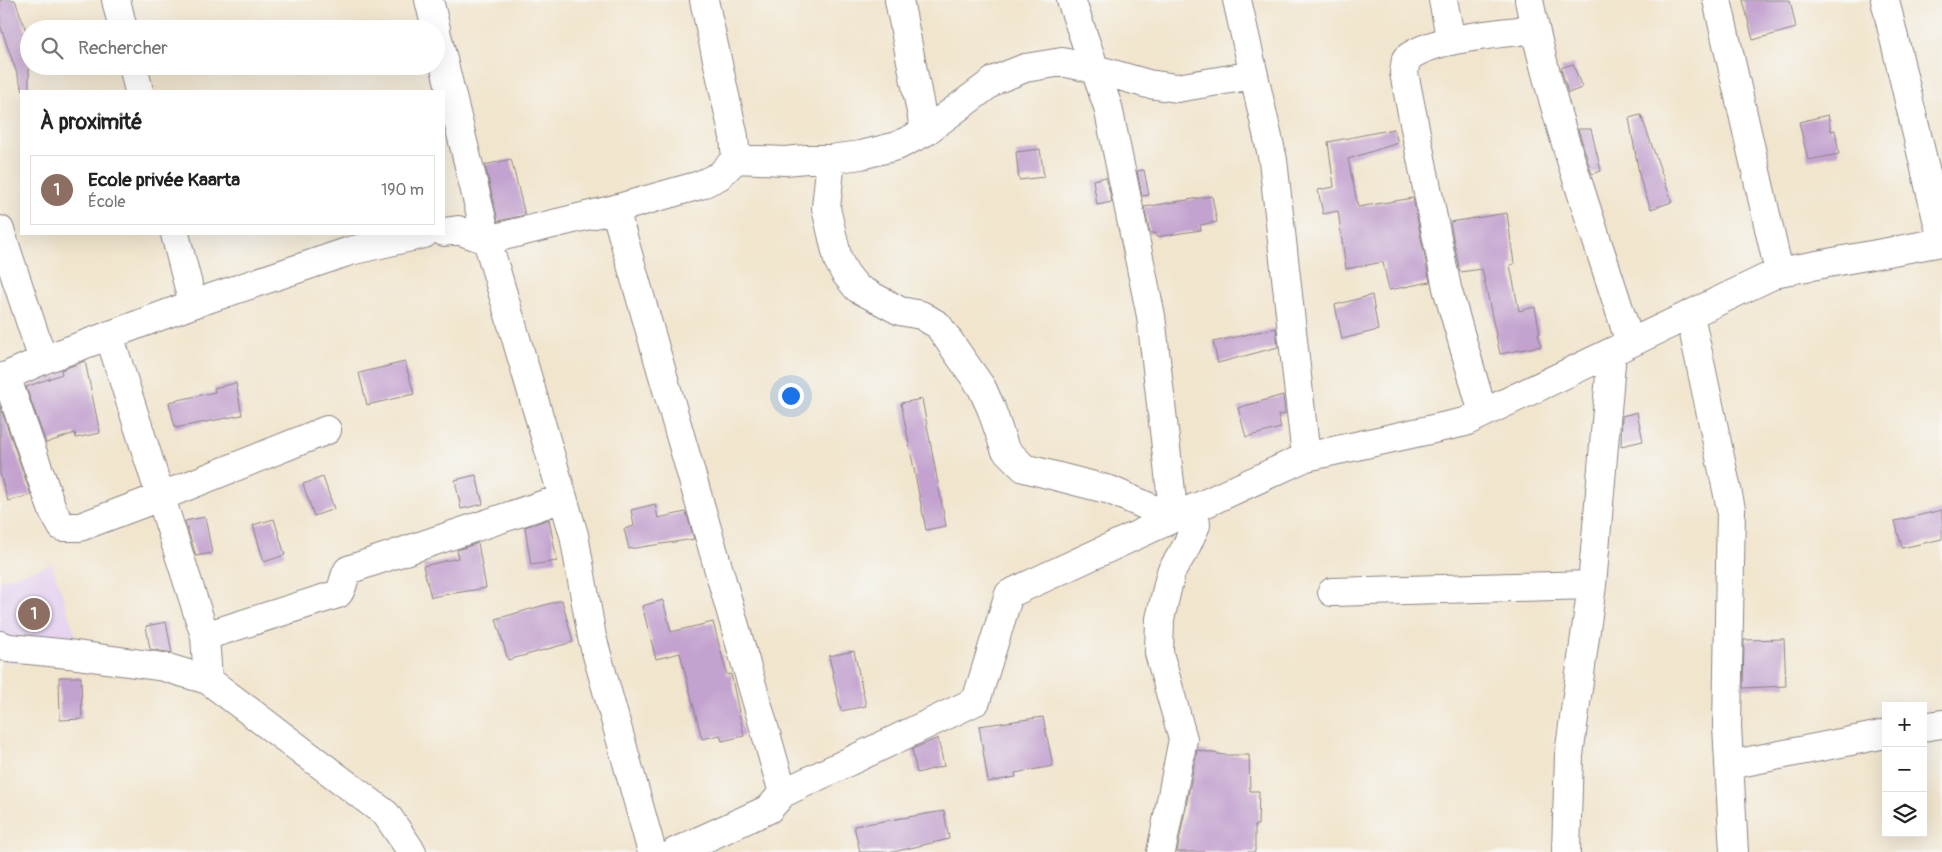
<!DOCTYPE html>
<html lang="fr">
<meta charset="utf-8">
<style>
body{margin:0;font-family:Pangolin,sans-serif;background:#f2f2f2;color:#222}
.controls{position:absolute;right:15px;bottom:15px;display:grid;overflow:hidden;border-radius:0px;box-shadow:0 5px 20px #0002}
.controls button{width:45px;height:45px;display:grid;place-items:center;padding:0;border:0;border-bottom:1px solid #e0e0e0;background:#fff;color:#222;font:25px sans-serif}
.you{position:absolute;left:790px;top:395px;width:18px;height:18px;margin:-12px;border:4px solid #fff;border-radius:50%;background:#1a73e8;box-shadow:0 0 0 8px #1a73e833}
.badge{display:grid;place-items:center;width:32px;height:32px;border-radius:50%;background:#b5179e;color:#fff;font-size:16px;font-weight:700}
.pin{position:absolute;translate:-50% -50%;border:2px solid #fff;box-shadow:0 1px 5px #0006}
.list{margin:0;padding:0;list-style:none}
h2{display:flex;justify-content:space-between;align-items:center;height:65px;margin:0;padding:0 20px;font-size:21px}
h2 small{font-size:16px;font-weight:400;color:#767676}
.list li{display:grid;grid-template-columns:32px 1fr auto;gap:15px;align-items:center;box-sizing:border-box;height:70px;margin:0 10px 10px;padding:0 10px;border:1px solid #e0e0e0;border-radius:0px}
.list b{display:block;font-size:19px;white-space:nowrap}
.list p{margin:0;font-size:16px;white-space:nowrap;color:#767676}
.list em{font-size:16px;font-style:normal;color:#767676}
.icon{flex:none;width:28px;height:28px;fill:none;stroke:currentColor;stroke-width:2;stroke-linecap:round;stroke-linejoin:round}
.map{position:relative;flex:none;width:1942px;height:852px;overflow:hidden}
.search{position:absolute;background:#fff;box-shadow:0 5px 20px #0002;left:20px;top:20px;width:425px;height:55px;display:flex;align-items:center;gap:12px;box-sizing:border-box;padding:0 18px;border-radius:28px;color:#767676;font-size:19px}
.panel{position:absolute;background:#fff;box-shadow:0 5px 20px #0002;left:20px;top:90px;width:425px;height:145px;border-radius:0px}
.map>svg:first-child{display:block}
</style>
<div class="map">
<svg width="1942" height="852" viewBox="0 0 1942 852">
<rect width="100%" height="100%" fill="#f6f6f2"/>
<filter id="ink" filterUnits="userSpaceOnUse"><feTurbulence type="fractalNoise" baseFrequency=".02" numOctaves="2"/><feDisplacementMap in="SourceGraphic" scale="10" xChannelSelector="R" yChannelSelector="G"/><feConvolveMatrix kernelMatrix="1 2 1 2 8 2 1 2 1" color-interpolation-filters="sRGB"/></filter>
<filter id="wash" filterUnits="userSpaceOnUse"><feTurbulence type="fractalNoise" baseFrequency=".0096" numOctaves="4" result="noise"/><feDisplacementMap in="SourceGraphic" scale="20" xChannelSelector="R" yChannelSelector="G"/><feGaussianBlur stdDeviation="1.12" result="paint"/><feColorMatrix in="noise" values="0 0 0 0 0 0 0 0 0 0 0 0 0 0 0 0 0 1.4 0 .05"/><feComposite in="paint" operator="in"/></filter>
<g filter="url(#wash)">
<rect width="100%" height="100%" fill="#f1e5cd"/>
<path fill="#e5d3f0" d="M52,564L84,661L4,662L0,648V580Z"/>
<g id="blocks">
<path fill="#c3a2cf" d="M0,0H15L29,39V91H23L0,25Z
M1743,0H1790L1796,28L1753,40Z
M1573,64L1582,88L1568,93L1561,68Z
M1641,115L1672,202L1651,209L1640,179L1629,118Z
M1828,115L1831,131L1835,130L1839,154L1808,160L1799,122Z
M1394,129L1398,143L1348,159L1358,207L1413,198L1430,282L1389,290L1383,262L1346,269L1338,211L1323,214L1318,190L1334,187L1328,142Z
M1578,129H1591L1601,171L1592,174Z
M1040,149L1044,177L1019,180L1016,152Z
M511,159L525,215L498,221L485,165Z
M1144,170L1149,195L1142,196L1137,171Z
M1106,177L1112,202L1097,205L1093,180Z
M1212,196L1217,222L1200,225L1201,230L1156,237V233H1150L1144,207Z
M1507,213L1514,264L1510,265L1519,311L1535,307L1540,334H1538L1541,346L1500,354L1482,269L1460,272L1450,222Z
M1372,295L1378,330L1342,339L1335,305Z
M1276,328L1278,347L1218,363L1213,342Z
M85,361L100,433L76,438L75,433L46,443L26,387L62,374L61,370Z
M405,362L414,394L367,405L359,373Z
M236,383L242,415L175,428L169,402L215,392L214,388Z
M1283,395L1285,414L1278,415L1281,428L1246,437L1238,408Z
M922,399L946,526L926,530L901,403Z
M0,406L31,495L8,501L0,474Z
M1637,412L1643,441L1621,446L1622,416Z
M476,475L483,504L461,509L455,480Z
M323,477L334,509L314,516L303,484Z
M655,504L658,518L686,512L694,539L629,549L624,529L634,526L631,510Z
M1942,510V539L1902,548L1895,521Z
M205,517L212,553L196,556L185,521Z
M274,519L285,555L264,562L253,525Z
M549,519L557,561L531,565L525,527Z
M478,543L486,588L431,597L423,566L458,558L457,550Z
M562,600L573,642L508,660L496,619Z
M663,600L671,632L713,622L727,675L731,674L744,736L722,741L720,735L702,739L680,653L656,659L642,606Z
M166,622L172,653L150,649L146,626Z
M1784,639L1786,686L1743,688L1744,640Z
M854,651L866,706L841,711L829,656Z
M59,677H81L82,719L60,720Z
M1043,717L1053,766L1015,773L1016,777L988,782L979,726Z
M938,738L944,766L917,773L912,749Z
M1197,750L1224,755H1249L1250,791H1259L1258,825H1255V852H1177Z
M944,811L949,839L893,852H860L854,826Z"/>
</g>
</g>
<g filter="url(#ink)">
<use href="#blocks" fill-opacity="0" stroke="#8a8484" stroke-width="1"/>
<g fill="none" stroke-linecap="round" stroke-linejoin="round">
<g stroke="#8a8484" stroke-width="30">
<path id="street" d="M116,0L123,29
M429,0L436,29
M899,0L925,132
M1071,0L1108,107L1151,316L1174,518
M1237,0L1273,160L1306,457
M1443,0L1451,41
M1529,0C1552,116 1595,231 1630,343
M1717,0L1779,272
M1885,0L1942,240
M436,31L487,240L615,209L700,185L719,176L736,159L734,137L704,0
M133,66L139,91
M736,159L785,161L806,159H831L861,155L897,146L925,132L995,80L1025,68L1062,62L1095,69L1148,84L1177,88L1254,75
M831,159L826,208L838,260L845,273L857,288L900,311L921,315L938,325L982,388L991,408L1005,449L1024,468L1110,490L1174,518
M615,209L783,793
M0,230L43,360
M444,232L458,230L487,240L574,535L592,637L652,852
M175,234L193,304
M1690,315L1731,509L1727,726L1734,852
M109,335L205,636L208,680
M6,376L53,511L62,527H80L160,497L327,430
M0,379L43,360L193,304L350,251L424,234
M1483,413L1447,288L1404,73L1406,59C1433,37 1499,34 1535,29
M1332,592L1592,585
M205,636L338,594C344,587 343,578 348,570L563,498
M0,645L9,648L69,654L164,667L208,680L386,814L412,852
M1923,727L1942,724
M1729,765L1886,734
M675,852L769,809L783,793L976,701L1009,594L1306,457L1465,422L1779,272L1942,242
M1161,852L1183,739L1159,653L1160,619L1171,572L1185,549L1196,525L1194,508
M1566,852L1569,755L1592,585L1612,352"/>
</g>
<use href="#street" stroke="#fff" stroke-width="28"/>
</g>
</g>
</svg>
<div class="controls">
<button>+</button>
<button>−</button>
<button><svg class="icon" aria-label="layers" viewBox="0 0 24 24"><path d="M12 4l9 5-9 5-9-5zM3 14l9 5 9-5"/></svg></button>
</div>
<div class="you"></div>
<div class="pin badge" style="left:34px;top:614px;background:#8d6e63">1</div>
<div class="search"><svg class="icon" aria-label="search" viewBox="0 0 24 24"><circle cx="10" cy="10" r="6"/><path d="M15 15l6 6"/></svg>Rechercher</div>
<section class="panel">
<h2>À proximité<small></small></h2>
<ul class="list">
<li><span class="badge" style="background:#8d6e63">1</span><div><b>Ecole privée Kaarta</b><p>École</p></div><em>190 m</em></li>
</ul>
</section>
</div>
